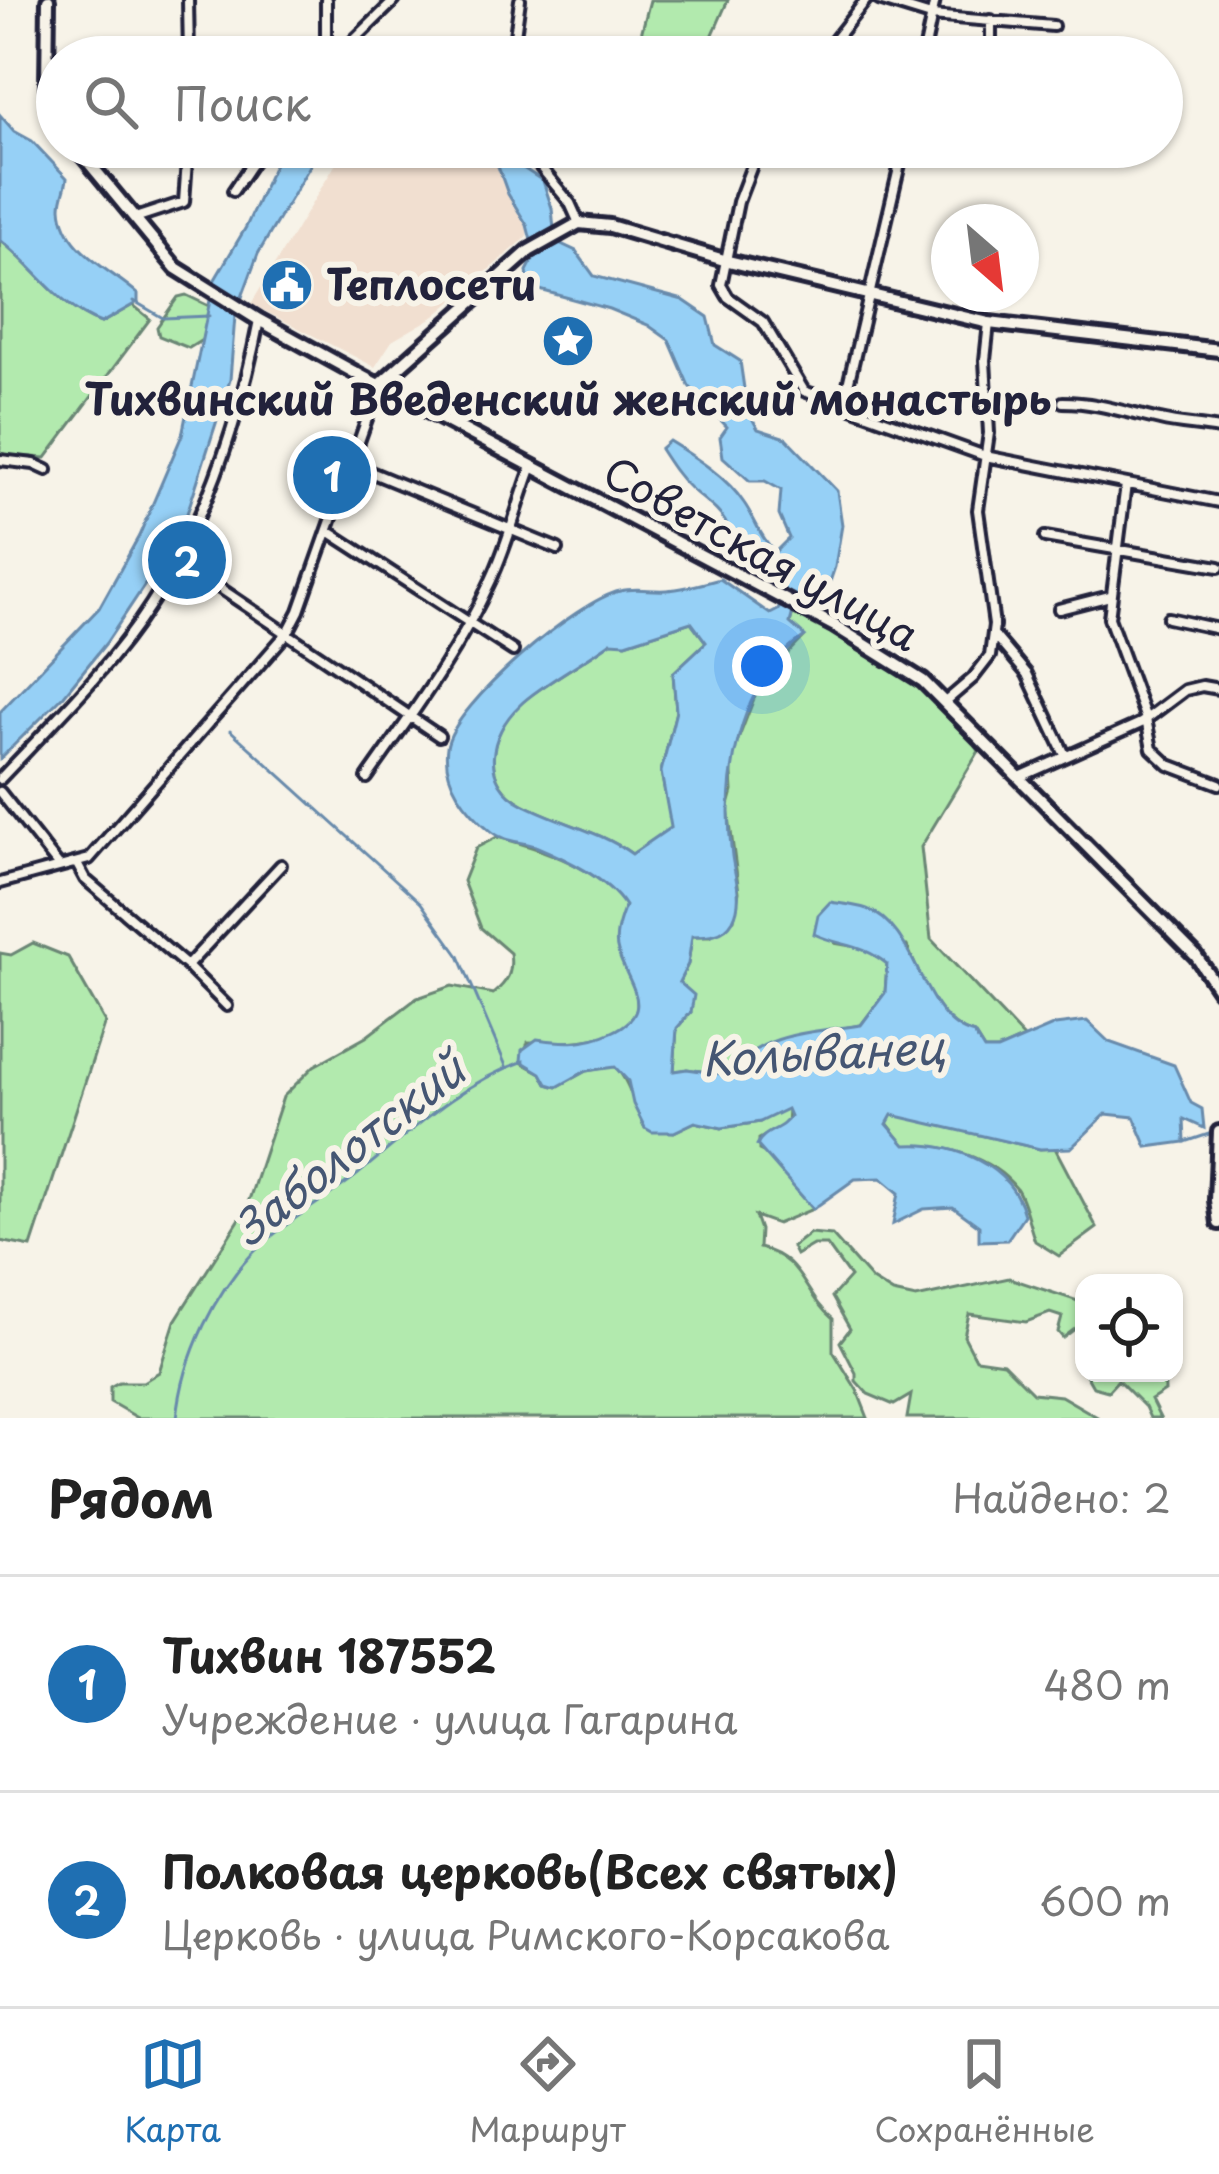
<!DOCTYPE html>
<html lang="ru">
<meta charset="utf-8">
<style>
body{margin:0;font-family:"Playpen Sans",sans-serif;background:#f6f6f6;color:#222}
.controls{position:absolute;right:36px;bottom:36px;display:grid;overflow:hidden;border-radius:24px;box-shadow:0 3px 9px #0004}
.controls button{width:108px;height:108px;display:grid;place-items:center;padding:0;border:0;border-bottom:3px solid #e0e0e0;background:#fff;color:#222;font:60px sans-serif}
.compass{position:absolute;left:931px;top:204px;width:108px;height:108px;border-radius:50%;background:#fff;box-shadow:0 3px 9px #0004;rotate:152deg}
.you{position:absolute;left:762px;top:666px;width:42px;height:42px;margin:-30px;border:9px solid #fff;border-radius:50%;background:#1a73e8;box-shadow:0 0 0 18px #1a73e833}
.badge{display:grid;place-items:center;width:78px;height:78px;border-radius:50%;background:#1f6fb2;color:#fff;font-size:39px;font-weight:700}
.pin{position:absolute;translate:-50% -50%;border:6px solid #fff;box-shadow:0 3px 12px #0006}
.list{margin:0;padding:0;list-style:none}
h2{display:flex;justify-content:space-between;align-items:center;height:156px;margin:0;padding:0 48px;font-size:51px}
h2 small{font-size:39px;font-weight:400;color:#767676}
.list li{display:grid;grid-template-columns:78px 1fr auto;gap:36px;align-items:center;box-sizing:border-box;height:216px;padding:0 48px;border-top:3px solid #e0e0e0}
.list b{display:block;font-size:45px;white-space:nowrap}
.list p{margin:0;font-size:39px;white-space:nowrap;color:#767676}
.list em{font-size:39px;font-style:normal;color:#767676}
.icon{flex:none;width:66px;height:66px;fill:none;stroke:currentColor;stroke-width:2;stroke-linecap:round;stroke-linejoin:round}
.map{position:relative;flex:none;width:1219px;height:1418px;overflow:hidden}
.search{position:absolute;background:#fff;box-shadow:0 3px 9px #0004;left:36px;right:36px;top:36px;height:132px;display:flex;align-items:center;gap:30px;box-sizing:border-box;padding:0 42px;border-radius:66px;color:#767676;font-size:45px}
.sheet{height:588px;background:#fff}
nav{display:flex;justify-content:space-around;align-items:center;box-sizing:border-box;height:168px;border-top:3px solid #e0e0e0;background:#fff;font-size:33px;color:#767676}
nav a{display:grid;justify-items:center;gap:6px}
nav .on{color:#1f6fb2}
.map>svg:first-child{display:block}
</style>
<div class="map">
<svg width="1219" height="1418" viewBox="0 0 1219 1418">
<rect width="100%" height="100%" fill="#f7f3e8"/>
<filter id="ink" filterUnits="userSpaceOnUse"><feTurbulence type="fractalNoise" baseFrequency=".00833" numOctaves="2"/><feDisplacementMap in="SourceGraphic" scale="24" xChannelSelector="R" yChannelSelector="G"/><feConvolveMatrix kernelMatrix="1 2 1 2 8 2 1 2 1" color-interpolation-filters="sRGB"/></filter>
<g filter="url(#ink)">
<path fill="#f1dfd0" d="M346,147H489L508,194L527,225V237L435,316L392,341L375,367L251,304Z"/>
<path fill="#b2eaae" stroke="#6a8674" stroke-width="3" d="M650,0H728L703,57H635Z
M0,240C34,266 60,309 101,323L133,305L150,319L46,458L0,455Z
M186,295L211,307L202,340L189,348L159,336L157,327L178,297Z
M794,608L835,626L945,702L979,751L921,847L931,939L1024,1038L997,1050H984L974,1034C937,1024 921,977 907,946L834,943L868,949L887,963L885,993L861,1025C823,1031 751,1042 728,1075L687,1069L674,1072L677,1028L691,1012L679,982L688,964L692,936H709L734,919L739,892L728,809L733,791L731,758L760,683L804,637L790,623Z
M691,622L706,642L673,673L676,711L661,772L672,827L632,854C598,830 559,823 523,804C480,781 488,734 520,704C541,685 586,661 612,641L626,643Z
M497,837C540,848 600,868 626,906C603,965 638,960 637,1006C637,1045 554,1043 528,1042L521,1062L541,1073L547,1084L557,1087L586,1071L615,1066C631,1084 634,1106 645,1128L674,1132L695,1122L722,1128L760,1122L776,1111L788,1109L787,1123L759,1139V1150L767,1154L813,1209L777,1224L755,1216L760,1230L759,1248C803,1258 802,1293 833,1319V1351L857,1390L868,1418H138L110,1402V1387L119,1382H143L159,1372L175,1321L246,1209L283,1097L314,1066L366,1037L417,998L452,986L493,994C508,981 513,973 510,953L481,928L463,881L476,848Z
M33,943L68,957L105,1022L31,1247L0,1241V953L11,955Z
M892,1114L1040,1149L1055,1148L1097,1228L1059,1256L1035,1241C1029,1226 1025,1200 1016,1188C991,1157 943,1143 905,1146L887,1123Z
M810,1233L832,1235L872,1280L893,1293L916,1298L1009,1278L1084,1303V1322L1063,1338L1058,1332L1062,1317L1050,1313L1026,1322L969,1314L964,1336L976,1359L1003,1363L1033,1393L1061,1396L1099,1418H907L911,1395L894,1405L868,1394L856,1381V1373L840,1342L850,1329L832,1297L850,1277L827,1245H813L796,1255L792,1247Z
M1085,1373H1164L1165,1391L1151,1400L1160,1418H1150L1145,1407L1118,1380L1108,1391L1093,1387Z"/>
<path fill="#96d0f6" stroke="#688aab" stroke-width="3" fill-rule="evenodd" d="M0,115L14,131L32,141L67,178C66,189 61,196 61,207C63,250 110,269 138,294V302L101,323C60,309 34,266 0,240Z
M282,147H321L258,254L235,316L230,380L182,529L106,643L64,695L0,759V712L99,608L139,536L182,435L214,281L246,227Z
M491,147L543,181L552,208L555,241L576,251L594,276L683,300L708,317L715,345L740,361L747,409L758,429L786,438L837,491L842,525L835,567L821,608L803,601L794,608L790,623L805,636C737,682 722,781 732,856C735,878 744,899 733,920C724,936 707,936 692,936L688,964L679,982L694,995L691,1012L677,1028L674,1071L687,1069L728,1075C759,1032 813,1032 861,1025L885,993L887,964C861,943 842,947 814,934L818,915L830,902C842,904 856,905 867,909C920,929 919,1020 974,1034L984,1050H997L1055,1025L1087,1021L1109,1042L1174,1065L1191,1103L1202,1109L1204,1128L1184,1119L1185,1142L1147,1147L1134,1117L1106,1114L1071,1148L1040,1149L892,1115L887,1124L905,1145C953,1142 1012,1165 1024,1215L1007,1240L979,1241V1226L953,1207L924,1209L893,1224L899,1193L881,1178L855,1179L813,1209L757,1145C763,1130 783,1130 790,1116L787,1109L760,1122L722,1128L695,1122L674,1132H652L645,1128L633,1104L628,1081L615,1067L586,1071L557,1087L547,1084L541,1073L521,1061L522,1050L537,1039C565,1043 586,1044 612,1032C658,1011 628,985 618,952C613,937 620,920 625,906C607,878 566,859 535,846C521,841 504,842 492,832C467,811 442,782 447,747C454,704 578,600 620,591C635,587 650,591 666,590C684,589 702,584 720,579L770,614L778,610L786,594L782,587L733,559C732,515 718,513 690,488C678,477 669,463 660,449L669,441C695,457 727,477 744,503C756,520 759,536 775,552L789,538L779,515L781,490L765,481H750L723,457L720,437L727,427L689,386L669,340L648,325L609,309L529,287L527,271L535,256L527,225L508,194ZM691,622L706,642L673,673L676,711L661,772L671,827L632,854C598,830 559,823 523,804C480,782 488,735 520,705C540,685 586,661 611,642L626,643Z"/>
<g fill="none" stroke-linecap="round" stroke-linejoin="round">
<path stroke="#688aab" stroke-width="3" d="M398,45L408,57
M134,301L163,318L209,316
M230,730L421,903L459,956L506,1066
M1185,1142L1215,1132
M177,1418C183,1357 215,1289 260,1246C289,1219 326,1199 357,1175C410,1132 459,1084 524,1061"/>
<g stroke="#22223b" stroke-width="16">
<path id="minor" d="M188,0L189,57
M879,0L931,16L1053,26
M326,57V0
M337,57L395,0
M512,57L520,0
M821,57L866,0
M923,57L935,0
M991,57V20
M524,147L570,203L579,223
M759,147L738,202L721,285L728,297L763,322L804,391L985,456L1219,502
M233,191L263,147
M135,218L184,202L188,147
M1063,402C1098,402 1127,413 1160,420C1180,425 1199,425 1219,429
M843,406L904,147
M0,460L34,464L47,470
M351,464L558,549
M1126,484L1109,618L1146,719L1152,749L1169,765L1219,784
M328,531L513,651
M1045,537L1219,567
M192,539L203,559L205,578L439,736
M1059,609L1110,596
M1168,618L1219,629
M994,635L1027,674L1065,755
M945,702L973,678L990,656L994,625L978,510L989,433L985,360L989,323
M1020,777L1141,723L1185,690L1202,686L1219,689
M367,778C412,714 458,652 491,580C508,544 518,503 532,466
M0,779C52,724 110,668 151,604C206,521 240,418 259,320
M0,792L58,865
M77,864L85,879L187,966L227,1006
M0,883L89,859L288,632L299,611L379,385
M187,966L281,865"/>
</g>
<g stroke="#22223b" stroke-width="20">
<path id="major" d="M48,0L47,87L57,121
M76,147L176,268L259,320L363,377L835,626L923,681L1196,956L1219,990
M380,384L529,251L579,223L610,226L724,260L989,323L1219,350
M1219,1132L1216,1200L1219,1223"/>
</g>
<use href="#minor" stroke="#f7f3e8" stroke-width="8"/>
<use href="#major" stroke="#f7f3e8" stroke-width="10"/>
</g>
</g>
<defs>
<g id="civic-disc" transform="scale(2.7)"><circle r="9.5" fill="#1f6fb2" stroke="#f7f3e8"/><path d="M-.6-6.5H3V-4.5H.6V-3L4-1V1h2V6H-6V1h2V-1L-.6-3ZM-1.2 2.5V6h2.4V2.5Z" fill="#fff"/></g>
<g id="sight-disc" transform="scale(2.7)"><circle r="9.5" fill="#1f6fb2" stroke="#f7f3e8"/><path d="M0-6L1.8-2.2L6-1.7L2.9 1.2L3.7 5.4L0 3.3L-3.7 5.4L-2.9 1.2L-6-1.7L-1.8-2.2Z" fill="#fff"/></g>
</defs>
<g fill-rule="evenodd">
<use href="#civic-disc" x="287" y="285"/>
<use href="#sight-disc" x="568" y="341"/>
</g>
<g text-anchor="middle" stroke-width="12" stroke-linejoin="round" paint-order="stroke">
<g font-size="42" font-weight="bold" fill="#22223b" stroke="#f7f3e8" text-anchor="start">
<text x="326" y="300">Теплосети</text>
<text x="568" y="415" text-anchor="middle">Тихвинский Введенский женский монастырь</text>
</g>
<g font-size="42" fill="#22223b" stroke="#f7f3e8">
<text transform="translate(761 554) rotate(29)" y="15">Советская улица</text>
</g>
<g font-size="45" font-style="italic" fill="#455673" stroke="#f7f3e8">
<text transform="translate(823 1054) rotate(-3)" y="16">Колыванец</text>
<text transform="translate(349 1150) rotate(-38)" y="16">Заболотский</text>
</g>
</g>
</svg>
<div class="controls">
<button><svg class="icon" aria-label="locate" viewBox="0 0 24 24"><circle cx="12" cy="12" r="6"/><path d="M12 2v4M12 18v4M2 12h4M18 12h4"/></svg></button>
</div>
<svg class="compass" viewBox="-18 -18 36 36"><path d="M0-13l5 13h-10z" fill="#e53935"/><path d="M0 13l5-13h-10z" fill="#767676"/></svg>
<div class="you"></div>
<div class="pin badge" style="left:332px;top:475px">1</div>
<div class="pin badge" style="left:187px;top:560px">2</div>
<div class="search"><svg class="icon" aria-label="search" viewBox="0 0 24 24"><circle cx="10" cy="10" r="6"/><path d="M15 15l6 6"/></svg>Поиск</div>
</div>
<section class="sheet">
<h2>Рядом<small>Найдено: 2</small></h2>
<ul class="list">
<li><span class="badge">1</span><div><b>Тихвин 187552</b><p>Учреждение · улица Гагарина</p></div><em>480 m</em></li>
<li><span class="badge">2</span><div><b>Полковая церковь(Всех святых)</b><p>Церковь · улица Римского-Корсакова</p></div><em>600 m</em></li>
</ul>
</section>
<nav>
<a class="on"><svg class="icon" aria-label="map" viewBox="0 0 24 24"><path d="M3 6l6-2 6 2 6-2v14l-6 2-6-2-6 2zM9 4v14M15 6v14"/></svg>Карта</a>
<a><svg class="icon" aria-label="directions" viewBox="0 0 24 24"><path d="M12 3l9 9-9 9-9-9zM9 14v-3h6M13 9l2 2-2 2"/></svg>Маршрут</a>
<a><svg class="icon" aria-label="saved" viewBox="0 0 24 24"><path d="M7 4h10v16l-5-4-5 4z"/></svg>Сохранённые</a>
</nav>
